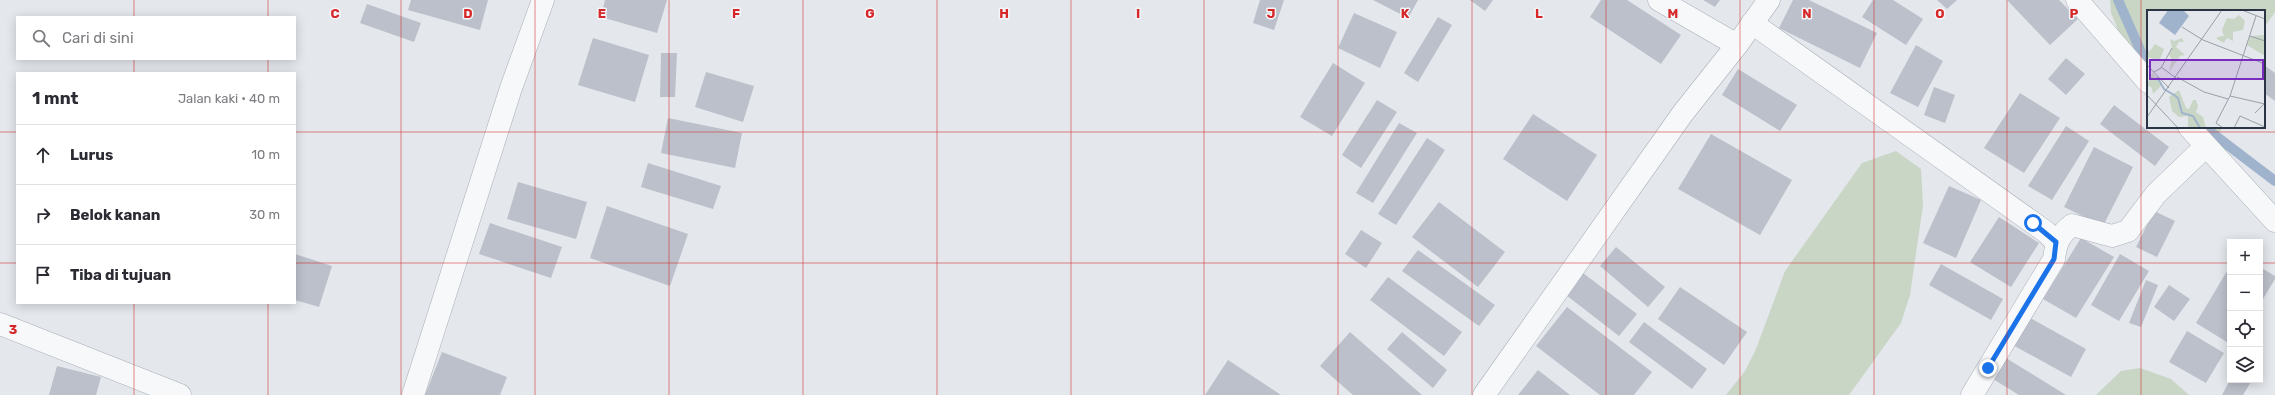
<!DOCTYPE html>
<html lang="id">
<meta charset="utf-8">
<style>
body{margin:0;font-family:Rubik,sans-serif;background:#f7f7f7;color:#2b2b33}
.controls{position:absolute;right:12px;bottom:12px;display:grid;overflow:hidden;border-radius:0px;box-shadow:0 2px 10px #0003}
.controls button{width:36px;height:36px;display:grid;place-items:center;padding:0;border:0;border-bottom:1px solid #e1e1e2;background:#fff;color:#2b2b33;font:20px sans-serif}
.stop{position:absolute;width:12px;height:12px;margin:-9px;border:3px solid #1a73e8;border-radius:50%;background:#fff}
.stop.end{background:#1a73e8;border-color:#fff;box-shadow:0 1px 4px #0008}
.list{margin:0;padding:0;list-style:none}
h2{display:flex;justify-content:space-between;align-items:center;height:52px;margin:0;padding:0 16px;font-size:17px}
h2 small{font-size:13px;font-weight:400;color:#7c7c81}
.list li{display:grid;grid-template-columns:26px 1fr auto;gap:12px;align-items:center;box-sizing:border-box;height:60px;padding:0 16px;border-top:1px solid #e1e1e2}
.list b{display:block;font-size:15px;white-space:nowrap}
.list em{font-size:13px;font-style:normal;color:#7c7c81}
.icon{flex:none;width:22px;height:22px;fill:none;stroke:currentColor;stroke-width:2;stroke-linecap:round;stroke-linejoin:round}
.map{position:relative;flex:none;width:2275px;height:395px;overflow:hidden}
.search{position:absolute;background:#fff;box-shadow:0 2px 10px #0003;left:16px;top:16px;width:280px;height:44px;display:flex;align-items:center;gap:10px;box-sizing:border-box;padding:0 14px;border-radius:0px;color:#7c7c81;font-size:15px}
.panel{position:absolute;background:#fff;box-shadow:0 2px 10px #0003;left:16px;top:72px;width:280px;height:232px;border-radius:0px}
.map>svg:first-child{display:block}
</style>
<div class="map">
<svg width="2275" height="395" viewBox="0 0 2275 395">
<rect width="100%" height="100%" fill="#e4e7ec"/>
<path fill="#c9d6c5" d="M2110,0H2275V12L2264,28V11H2148V101L2111,13Z
M2172,127H2223L2216,137C2200,138 2187,135 2172,127Z
M1896,151L1921,169L1923,205L1910,295L1901,323L1849,395H1726L1745,371L1756,349L1785,271L1862,163Z
M2140,368L2171,379L2189,395H2096L2121,371Z"/>
<g fill="none" stroke-linecap="round" stroke-linejoin="round">
<path stroke="#9fb4cc" stroke-width="10" d="M2118,0L2141,52L2148,62
M2204,127L2275,181"/>
</g>
<path fill="#bbc0ca" d="M411,0H488L480,30L408,10Z
M605,0H667L657,33L601,17Z
M1260,0H1284L1274,30L1253,23Z
M1373,0H1418L1408,18Z
M1470,0H1493L1485,11Z
M1601,0H1627L1681,35L1661,64L1590,17Z
M1703,0H1720L1715,7Z
M1793,0H1809L1877,33L1860,68L1779,28Z
M1873,0H1893L1923,19L1906,45L1862,17Z
M1937,0H1957L1947,9Z
M2007,0H2059L2078,19L2050,45Z
M367,4L421,23L414,42L360,23Z
M1354,13L1397,32L1380,68L1338,48Z
M1438,17L1452,25L1418,82L1404,73Z
M593,38L649,55L635,102L578,85Z
M1916,45L1943,61L1918,107L1890,93Z
M661,53H677L675,97H660Z
M2066,58L2085,74L2066,95L2048,79Z
M1333,63L1365,83L1332,136L1300,117Z
M2264,65L2275,73V101L2264,93Z
M1738,69L1797,105L1780,131L1722,95Z
M706,72L754,86L743,122L695,107Z
M1934,87L1955,95L1945,123L1924,115Z
M2020,93L2060,118L2024,173L1984,148Z
M1377,100L1397,112L1361,168L1342,155Z
M2114,105L2169,147L2155,166L2100,124Z
M1533,114L1597,155L1567,201L1503,159Z
M668,118L742,133L735,168L661,153Z
M1399,123L1417,133L1373,203L1356,193Z
M2066,126L2089,141L2052,200L2028,186Z
M1711,134L1792,180L1760,235L1678,189Z
M1427,138L1445,150L1396,225L1378,214Z
M2094,147L2133,167L2103,226L2064,207Z
M648,163L721,186L713,209L641,187Z
M518,182L587,202L576,239L507,219Z
M1949,186L1981,200L1956,258L1923,243Z
M1439,202L1505,252L1478,287L1412,237Z
M607,206L688,234L670,286L590,258Z
M2154,211L2175,221L2157,257L2136,247Z
M1999,217L2039,243L2011,287L1970,262Z
M490,223L562,247L551,278L479,254Z
M1361,230L1382,243L1366,268L1345,254Z
M2081,238L2114,257L2076,318L2043,299Z
M1616,247L1665,287L1648,307L1600,266Z
M1418,250L1495,305L1479,326L1402,271Z
M295,254L332,266L319,307L295,300Z
M2120,254L2149,271L2119,321L2091,305Z
M1941,264L2003,299L1991,320L1929,285Z
M2230,266V344L2196,323Z
M2260,267L2275,276V279L2260,304Z
M1583,273L1637,314L1619,336L1566,295Z
M1388,277L1462,332L1444,356L1370,300Z
M2146,280L2158,285L2141,327L2129,323Z
M2169,285L2190,299L2174,321L2154,307Z
M1680,287L1747,332L1724,365L1658,319Z
M1567,307L1652,372L1634,395H1600L1536,346Z
M2025,315L2086,349L2071,377L2009,343Z
M1644,322L1707,369L1692,389L1629,342Z
M2187,331L2224,353L2206,383L2169,362Z
M1350,332L1422,395H1353L1320,366Z
M1402,332L1447,370L1433,388L1387,349Z
M442,352L507,377L500,395H425Z
M2006,358L2066,395H2019L1993,379Z
M1228,360L1281,395H1205Z
M57,366L101,377L96,395H49Z
M1538,370L1570,395H1518Z
M2230,380H2252L2243,395H2222Z"/>
<g fill="none" stroke-linecap="round" stroke-linejoin="round">
<g stroke="#a9aeb7" stroke-width="23">
<path id="street" d="M1659,0L1737,45
M2077,0L2148,82
M1752,23L2046,232L2056,242
M2189,127L2275,221
M0,324L180,395
M413,395L511,88L543,0
M1484,395L1683,113L1737,45L1769,0
M1972,395L2054,259C2056,243 2059,235 2072,225L2112,236L2128,231L2156,194L2206,146"/>
</g>
<use href="#street" stroke="#f7f8fa" stroke-width="22"/>
</g>
<g fill="none" stroke-linecap="round" stroke-linejoin="round">
<path stroke="#1a73e8" stroke-width="5" d="M1988,368L2054,259L2056,242L2033,223"/>
</g>
<path fill="none" stroke="#d62828" stroke-width="1" stroke-opacity="0.55" d="M134,0V17M268,0V17M401,0V395M535,0V395M669,0V395M803,0V395M937,0V395M1071,0V395M1204,0V395M1338,0V395M1472,0V395M1606,0V395M1740,0V395M1874,0V395M2007,0V395M2141,0V395M134,59V73M268,59V73M0,132H17M295,132H2275M0,263H17M295,263H2230M2260,263H2275M134,303V395M268,303V395"/>
<g transform="translate(2147 10)">
<rect width="118" height="118" fill="#e4e7ec"/>
<path d="M92,5L98,11L96,20L86,22V31L80,28L77,33L70,29V27L77,26L75,20L80,8L87,9ZM118,25V46L100,35L103,26ZM35,28L37,32H32L29,37L38,45L33,46L22,62L25,49L22,45L25,38L23,29L27,31ZM8,34L17,39L13,49L10,51L2,47L0,50V40L3,41ZM6,62L14,76L6,84L5,78L0,75ZM32,80L39,98L42,99L46,90H49L51,96L49,102L56,107L59,118H41V106L32,107L25,101L22,87Z" fill="#c9d6c5"/>
<path d="M21,0H36L42,6L28,25L12,13Z" fill="#9fb4cc"/>
<path fill="none" stroke="#9fb4cc" stroke-width="2" d="M10,67L17,79L27,85M27,85L31,88L35,103L46,106L53,118"/>
<path fill="none" stroke="#9a9fa9" stroke-width="1" d="M95,0L118,9M35,17L56,30L118,54M103,26L118,31M0,55L22,78M14,57L29,68M7,62L14,58L25,38M30,67L57,82L81,89M0,85L31,118M83,86L118,94M108,103L117,94M0,107L75,0M76,118L69,113L83,86L109,6M87,118L93,106L118,117"/>
<path fill="#7b2cbf" fill-opacity="0.15" stroke="#7b2cbf" stroke-width="2" d="M3,50H116V69H3Z"/>
<rect width="118" height="118" fill="none" stroke="#2b3445" stroke-width="2"/>
</g>
<g font-size="13" text-anchor="middle" font-weight="bold" fill="#d62828" stroke="#f4f6f9" stroke-width="3" stroke-linejoin="round" paint-order="stroke">
<text x="335" y="18">C</text>
<text x="468" y="18">D</text>
<text x="602" y="18">E</text>
<text x="736" y="18">F</text>
<text x="870" y="18">G</text>
<text x="1004" y="18">H</text>
<text x="1138" y="18">I</text>
<text x="1271" y="18">J</text>
<text x="1405" y="18">K</text>
<text x="1539" y="18">L</text>
<text x="1673" y="18">M</text>
<text x="1807" y="18">N</text>
<text x="1940" y="18">O</text>
<text x="2074" y="18">P</text>
<text x="13" y="334">3</text>
</g>
</svg>
<div class="controls">
<button>+</button>
<button>−</button>
<button><svg class="icon" aria-label="locate" viewBox="0 0 24 24"><circle cx="12" cy="12" r="6"/><path d="M12 2v4M12 18v4M2 12h4M18 12h4"/></svg></button>
<button><svg class="icon" aria-label="layers" viewBox="0 0 24 24"><path d="M12 4l9 5-9 5-9-5zM3 14l9 5 9-5"/></svg></button>
</div>
<div class="stop" style="left:2033px;top:223px"></div>
<div class="stop end" style="left:1988px;top:368px"></div>
<div class="search"><svg class="icon" aria-label="search" viewBox="0 0 24 24"><circle cx="10" cy="10" r="6"/><path d="M15 15l6 6"/></svg>Cari di sini</div>
<section class="panel">
<h2>1 mnt<small>Jalan kaki · 40 m</small></h2>
<ul class="list">
<li><svg class="icon" aria-label="ahead" viewBox="0 0 24 24"><path d="M12 20V5M6 11l6-6 6 6"/></svg><div><b>Lurus</b></div><em>10 m</em></li>
<li><svg class="icon" aria-label="right" viewBox="0 0 24 24"><path d="M7 20v-9h11M14 6l5 5-5 5"/></svg><div><b>Belok kanan</b></div><em>30 m</em></li>
<li><svg class="icon" aria-label="arrive" viewBox="0 0 24 24"><path d="M6 21V4h12l-3 4 3 4H6"/></svg><div><b>Tiba di tujuan</b></div></li>
</ul>
</section>
</div>
